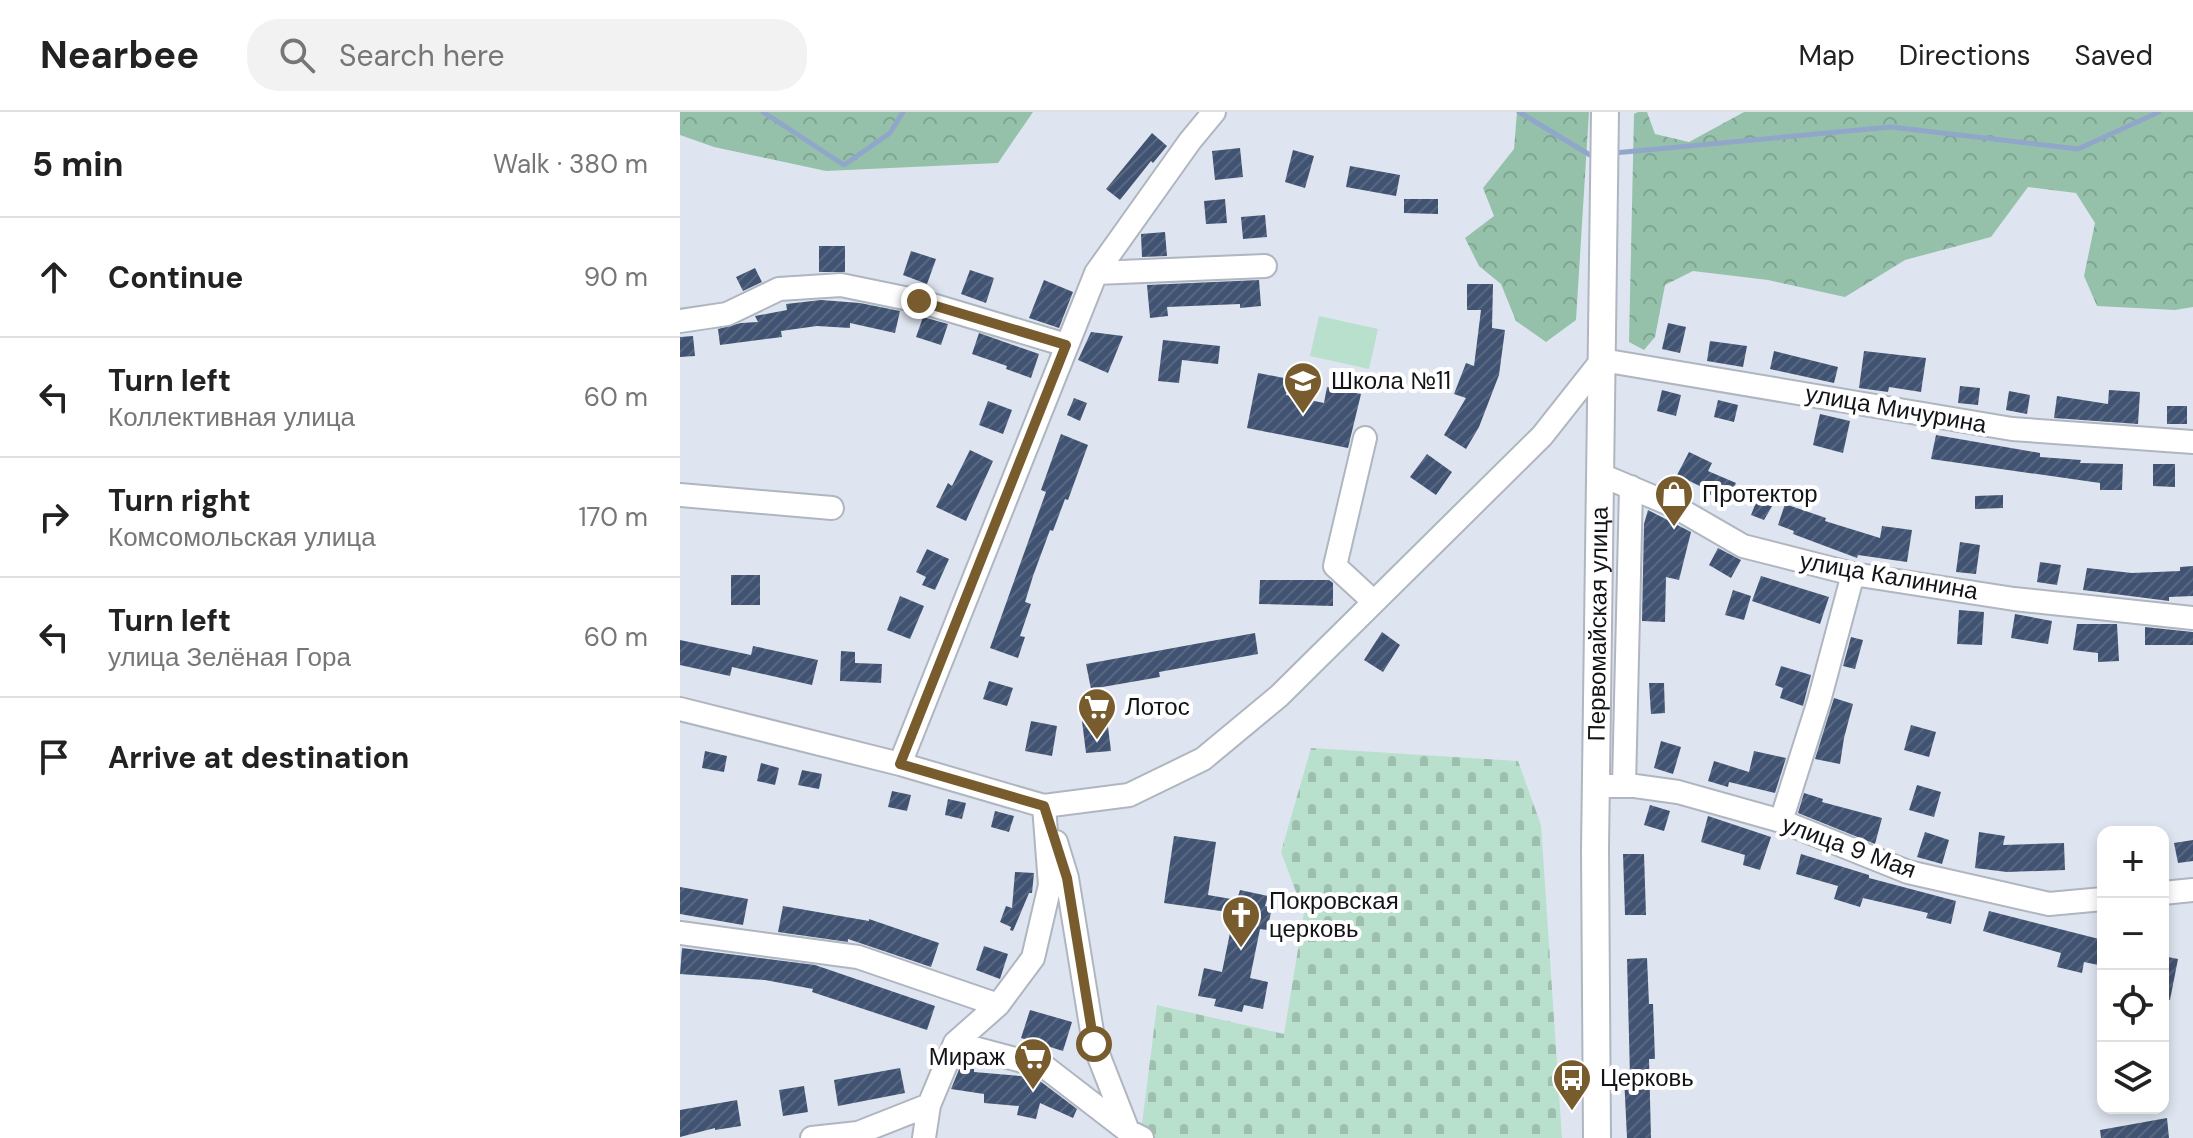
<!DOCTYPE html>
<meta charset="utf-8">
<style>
body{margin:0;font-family:"DM Sans",sans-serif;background:#f2f2f2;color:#222}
.controls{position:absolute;right:24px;bottom:24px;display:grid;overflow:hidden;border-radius:16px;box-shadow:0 4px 12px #0003}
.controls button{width:72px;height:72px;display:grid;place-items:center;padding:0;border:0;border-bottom:2px solid #e0e0e0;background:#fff;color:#222;font:40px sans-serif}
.stop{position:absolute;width:24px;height:24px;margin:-18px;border:6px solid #785c2e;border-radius:50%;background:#fff}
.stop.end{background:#785c2e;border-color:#fff;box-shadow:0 2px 8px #0008}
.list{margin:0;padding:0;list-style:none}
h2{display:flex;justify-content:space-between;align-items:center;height:104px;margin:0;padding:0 32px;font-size:34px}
h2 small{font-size:26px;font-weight:400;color:#767676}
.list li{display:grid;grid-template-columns:52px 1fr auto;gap:24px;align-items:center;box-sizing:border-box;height:120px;padding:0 32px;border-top:2px solid #e0e0e0}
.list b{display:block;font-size:30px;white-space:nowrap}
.list p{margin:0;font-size:26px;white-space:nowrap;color:#767676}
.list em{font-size:26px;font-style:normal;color:#767676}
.icon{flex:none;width:44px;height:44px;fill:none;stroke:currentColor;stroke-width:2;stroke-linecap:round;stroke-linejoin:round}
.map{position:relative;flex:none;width:1513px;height:1026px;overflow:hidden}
header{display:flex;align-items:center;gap:48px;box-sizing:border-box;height:112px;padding:0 40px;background:#fff;border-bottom:2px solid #e0e0e0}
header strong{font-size:38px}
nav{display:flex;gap:44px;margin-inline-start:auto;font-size:28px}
.search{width:560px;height:72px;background:#f2f2f2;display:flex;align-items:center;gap:20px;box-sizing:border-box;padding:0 28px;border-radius:32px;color:#767676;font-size:30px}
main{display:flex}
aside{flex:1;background:#fff}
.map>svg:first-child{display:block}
</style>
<header>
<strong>Nearbee</strong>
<div class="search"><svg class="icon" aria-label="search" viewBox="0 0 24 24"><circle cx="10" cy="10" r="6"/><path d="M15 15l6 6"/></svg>Search here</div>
<nav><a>Map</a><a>Directions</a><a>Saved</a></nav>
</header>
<main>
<aside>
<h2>5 min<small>Walk · 380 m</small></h2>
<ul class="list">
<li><svg class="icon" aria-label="ahead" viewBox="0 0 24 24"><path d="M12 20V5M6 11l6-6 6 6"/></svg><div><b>Continue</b></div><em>90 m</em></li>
<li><svg class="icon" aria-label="left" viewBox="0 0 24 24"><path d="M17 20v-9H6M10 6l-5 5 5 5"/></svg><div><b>Turn left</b><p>Коллективная улица</p></div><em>60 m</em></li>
<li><svg class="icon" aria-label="right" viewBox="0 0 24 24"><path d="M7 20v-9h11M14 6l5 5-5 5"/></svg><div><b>Turn right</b><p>Комсомольская улица</p></div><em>170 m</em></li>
<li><svg class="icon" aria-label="left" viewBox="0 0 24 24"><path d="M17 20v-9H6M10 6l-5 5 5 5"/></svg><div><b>Turn left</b><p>улица Зелёная Гора</p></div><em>60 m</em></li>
<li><svg class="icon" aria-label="arrive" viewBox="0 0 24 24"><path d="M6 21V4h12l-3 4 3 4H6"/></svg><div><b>Arrive at destination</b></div></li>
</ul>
</aside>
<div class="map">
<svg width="1513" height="1026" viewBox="0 0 1513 1026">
<defs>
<pattern id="forest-crowns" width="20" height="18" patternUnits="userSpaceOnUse" patternTransform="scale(2)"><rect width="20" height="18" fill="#95c1ab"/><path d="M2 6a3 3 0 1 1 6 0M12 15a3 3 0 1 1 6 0" fill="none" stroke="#7fa592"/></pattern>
<pattern id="cemetery-stones" width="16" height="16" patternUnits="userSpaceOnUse" patternTransform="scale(2)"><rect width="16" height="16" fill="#b9e0cc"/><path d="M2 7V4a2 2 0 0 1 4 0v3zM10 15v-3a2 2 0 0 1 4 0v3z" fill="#9ebfae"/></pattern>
<pattern id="building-hatch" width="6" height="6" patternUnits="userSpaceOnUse" patternTransform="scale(2)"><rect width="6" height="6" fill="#415372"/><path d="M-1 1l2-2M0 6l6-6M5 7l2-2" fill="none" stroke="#596780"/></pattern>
</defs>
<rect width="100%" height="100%" fill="#dee5f0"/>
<path fill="#b9e0cc" d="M639,204L698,217L689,257L630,244Z"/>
<path fill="url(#forest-crowns)" d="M0,0H353L318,51L146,59L34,35L0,23Z
M837,0H909L896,208L866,230L836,209L821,172L799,154L785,126L814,104L803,76L834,37Z
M958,0H967L975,22L1009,30L1064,0H1513V195L1495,198L1417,194L1404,164L1415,111L1396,81L1348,75L1311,125L1225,148L1165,185L1088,168L1013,159L985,173L975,225L964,238L949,230L954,2Z"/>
<path fill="url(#cemetery-stones)" d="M631,636L838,649L861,713L882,1026H473L461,1020L477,893L604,922L624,801L601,740Z"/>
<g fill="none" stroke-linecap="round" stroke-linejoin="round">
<path stroke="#91a7c9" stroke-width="5" d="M83,0L164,53L210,21L223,0
M839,0L910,43H916
M934,41L1211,15L1398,37L1479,0"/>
</g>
<path fill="url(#building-hatch)" d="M472,21L487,34L473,51L471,49L440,88L426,77Z
M560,36L563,65L535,68L532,39Z
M613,38L634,44L625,76L605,70Z
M670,54L720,63L716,84L666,75Z
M545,87L547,111L526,112L524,89Z
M724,87H758V102L724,101Z
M585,103L587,125L563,127L561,105Z
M485,120L487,144L462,145L461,122Z
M139,134H165V160H139Z
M231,139L256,147L247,172L223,163Z
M75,156L82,170L63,179L56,165Z
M290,158L314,166L306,191L281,182Z
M364,168L393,180L379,216L349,206Z
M579,168L581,194L560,196V192L487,195L488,204L470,206L467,173Z
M787,172H813L812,216L825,218L819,263L799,315L786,337L764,323L786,286L774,282L786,251L794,254L801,198H787Z
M141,188L180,191L220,199L215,221L170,211V216L137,214L101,219L102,225L40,233L38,217L61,211L78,210L75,204L107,198L106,192Z
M243,205L268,212L261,233L236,225Z
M988,211L1006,215L1000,241L982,237Z
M411,220L443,224L428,261L398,248Z
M299,221L359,242L351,266L326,257L327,254L292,242Z
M13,224L15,244L0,245V225Z
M483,228L540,234L538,252L502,248L499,271L478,269Z
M1030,229L1067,234L1063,255L1027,249Z
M1094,239L1158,255L1154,271L1090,257Z
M1184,239L1246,246L1241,280L1209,275L1208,280L1179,276Z
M578,261L609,267L606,283L644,291L647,275L681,282L668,336L567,316Z
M1280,274L1300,276L1298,293L1278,291Z
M982,278L1001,283L996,304L977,299Z
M1429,278L1460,280L1458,312L1374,306L1377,284L1428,292Z
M1329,279L1350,283L1347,302L1326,298Z
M394,286L407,291L400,309L387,303Z
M1038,288L1058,293L1054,310L1034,305Z
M308,289L332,298L323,322L299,313Z
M1487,294H1507V312H1487Z
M1140,302L1170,309L1163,341L1133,333Z
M381,322L408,333L388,388L385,387L373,419L370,418L353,464L345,490L351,492L340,524L345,525L338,546L310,536L366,380L361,378Z
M1256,323L1360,341V345L1401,348L1400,351L1443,352L1442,378H1420V371L1251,347Z
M290,338L313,349L286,409L256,395L268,371L272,374Z
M1009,340L1032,351L1028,359L1056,371L1047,392L1029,382L1030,379L997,363Z
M747,342L772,360L756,383L730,365Z
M1473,352H1495V375L1473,374Z
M1081,378L1098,384L1084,408L1071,403Z
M1323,383V396L1295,397V384Z
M1105,392L1146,406L1145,409L1200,426L1202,414L1232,418L1227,450L1178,443L1177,446L1113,422L1114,419L1098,413Z
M968,398L1011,420L999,468L986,465L985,510L962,509L964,412Z
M1280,430L1300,433L1296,462L1276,460Z
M1038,436L1061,448L1051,466L1029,453Z
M247,437L269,447L255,478L242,473L246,465L236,460Z
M1360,450L1381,453L1377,473L1357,470Z
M1513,454V484L1489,485V489L1403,478L1407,456L1452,461L1500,459V455Z
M51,463H80V493H51Z
M1081,464L1149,485L1140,512L1072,489Z
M580,468H649L653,471V494L579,492Z
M1053,478L1071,484L1064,508L1045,503Z
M220,484L244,494L230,527L207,518Z
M1279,498L1304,500L1302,533L1277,532Z
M1335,502L1372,509L1368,532L1331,526Z
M1397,512H1437L1439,549L1418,550V541L1393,538Z
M1465,515L1513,520V533H1465Z
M702,520L720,533L703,560L684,548Z
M575,521L578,542L479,560L480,565L411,577L406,552Z
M1171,525L1183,528L1175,557L1163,554Z
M0,528L71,543L73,534L138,548L132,573L52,555L50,564L0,553Z
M161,539L175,540V551L202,552L201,571L160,569Z
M1101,554L1131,563L1123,594L1100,586L1103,576L1095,573Z
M309,569L333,576L327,594L303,587Z
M969,571H984L985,601L971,602Z
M1154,586L1173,592L1164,626L1160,652L1135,647Z
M427,607L431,639L406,641L402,609Z
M351,609L377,614L372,644L345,639Z
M1231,613L1256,620L1249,645L1224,638Z
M981,629L1001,635L993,662L974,656Z
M25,639L47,644L44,660L22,656Z
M1074,639L1106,646L1095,681L1049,670L1048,675L1028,669L1034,649L1069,660Z
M81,651L99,656L95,673L77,669Z
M122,658L142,662L139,677L118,673Z
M1237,673L1261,680L1254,705L1229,698Z
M212,679L231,683L227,699L208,695Z
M1124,681L1143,687L1142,690L1202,706L1195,732L1118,701Z
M268,687L286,691L282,707L265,703Z
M970,693L990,699L984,719L964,713Z
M315,699L334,704L329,720L311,715Z
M1028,704L1091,725L1080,758L1063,753L1065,743L1021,730Z
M1245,720L1269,728L1262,752L1237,745Z
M1299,720L1325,724L1323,733L1384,731L1385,758L1327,760L1295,756Z
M494,724L536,730L528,783L557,788L560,778L588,784L585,794L592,796L587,818L580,817L570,866L588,870L583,897L564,893L562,900L534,894L536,887L518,884L524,856L542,860L552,811L546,810L548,800L484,791Z
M1513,728V749L1498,751L1494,731Z
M943,742H964L966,803H945Z
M1121,742L1189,763V766L1276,789L1271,812L1246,806L1248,801L1183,786L1180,795L1154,787L1158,774L1116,762Z
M335,760L354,761L352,781H349L333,819L330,818L331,815L320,810L326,794L332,796Z
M0,775L68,787L63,813L0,802Z
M103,794L189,809V807L259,831L251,855L168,827V830L98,820Z
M1309,799L1423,828V854L1404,850L1402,861L1377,855L1381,841L1303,819Z
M304,834L328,842L320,867L296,858Z
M2,836L135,853L255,894L247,918L132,880L133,877L85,868L0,862Z
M1483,844L1498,847L1490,888H1483Z
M967,846L969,892H973L975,947H969L971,1026H947L944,964H950L947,847Z
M350,898L392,910L383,939L341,926Z
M280,955L294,957V960L340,964L360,969L397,997L393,1006L360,991L356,1007L337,1003L339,994L304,991V982L271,977Z
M220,956L225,981L158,994L154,968Z
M124,974L128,1000L103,1004L99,978Z
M57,988L61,1014L35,1018V1016L0,1025V998Z
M1487,1006L1489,1026H1421L1420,1018Z"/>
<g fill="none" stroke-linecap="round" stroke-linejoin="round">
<g stroke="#afb6c0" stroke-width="26">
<path id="minor" d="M416,161L585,154
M0,209L47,202L99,177L161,173L239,189L386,233
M685,326L655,454L693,489
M921,363L992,393L1063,434L1173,462L1334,487L1513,506
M0,383L152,396
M0,597L220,652L364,694L449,683L523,647L599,584L862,324L922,248L1332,317L1513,330
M220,652L416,161L510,29L534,0
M916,674H955L998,680L1101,709L1228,760L1369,792L1423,787
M944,674L951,375
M1101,709L1139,589L1173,462
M376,730L387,766L414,932L448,1019
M1483,781L1513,778
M0,821L178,845L318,893L353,846L370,773L364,694
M275,931L365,955L448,1019L462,1026
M132,1026L178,1021L249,993L275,931L318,893
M244,1026L249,993"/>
</g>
<g stroke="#afb6c0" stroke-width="30">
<g id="major">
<path id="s1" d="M917,1026L915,737L925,0"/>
</g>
</g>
<use href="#minor" stroke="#fff" stroke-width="22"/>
<use href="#major" stroke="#fff" stroke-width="26"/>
</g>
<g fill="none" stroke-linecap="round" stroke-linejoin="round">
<path stroke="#785c2e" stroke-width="10" d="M239,189L386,233L220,652L364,694L387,766L414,932"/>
</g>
<defs>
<g id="school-pin" transform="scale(2)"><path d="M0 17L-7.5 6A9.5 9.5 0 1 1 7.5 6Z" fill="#785c2e" stroke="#fff"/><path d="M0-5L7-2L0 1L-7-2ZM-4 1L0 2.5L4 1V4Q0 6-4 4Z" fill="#fff"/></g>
<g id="shop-pin" transform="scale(2)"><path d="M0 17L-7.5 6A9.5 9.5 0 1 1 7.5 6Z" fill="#785c2e" stroke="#fff"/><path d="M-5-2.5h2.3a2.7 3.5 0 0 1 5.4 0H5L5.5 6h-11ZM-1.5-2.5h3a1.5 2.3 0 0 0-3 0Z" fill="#fff"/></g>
<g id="supermarket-pin" transform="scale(2)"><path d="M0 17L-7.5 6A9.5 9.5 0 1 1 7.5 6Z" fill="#785c2e" stroke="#fff"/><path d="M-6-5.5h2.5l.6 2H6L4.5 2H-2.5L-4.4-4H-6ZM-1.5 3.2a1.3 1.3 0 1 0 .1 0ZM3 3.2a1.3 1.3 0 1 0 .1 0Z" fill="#fff"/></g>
<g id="church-pin" transform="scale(2)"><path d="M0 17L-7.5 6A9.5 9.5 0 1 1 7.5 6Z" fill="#785c2e" stroke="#fff"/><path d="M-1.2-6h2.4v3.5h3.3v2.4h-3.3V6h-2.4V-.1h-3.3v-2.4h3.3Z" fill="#fff"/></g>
<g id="bus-pin" transform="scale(2)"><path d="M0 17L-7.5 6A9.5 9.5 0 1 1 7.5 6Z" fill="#785c2e" stroke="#fff"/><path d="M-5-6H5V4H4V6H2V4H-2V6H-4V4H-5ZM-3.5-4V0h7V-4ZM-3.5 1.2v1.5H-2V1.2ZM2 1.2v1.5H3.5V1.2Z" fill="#fff"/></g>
</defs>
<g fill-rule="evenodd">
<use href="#school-pin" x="623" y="269"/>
<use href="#shop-pin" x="994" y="382"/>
<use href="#supermarket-pin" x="417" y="595"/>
<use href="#church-pin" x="561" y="803"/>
<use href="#supermarket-pin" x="353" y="945"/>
<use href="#bus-pin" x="892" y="966"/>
</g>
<g text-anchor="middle" stroke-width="8" stroke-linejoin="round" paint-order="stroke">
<g font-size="24" fill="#121418" stroke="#fff" text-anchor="start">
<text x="651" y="277">Школа №11</text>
<text x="1022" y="390">Протектор</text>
<text x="445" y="603">Лотос</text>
<text x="589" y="797">Покровская<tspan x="589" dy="28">церковь</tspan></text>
<text x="325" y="953" text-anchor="end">Мираж</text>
<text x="920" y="974">Церковь</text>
</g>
<g font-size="24" fill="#121418" stroke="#fff">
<text transform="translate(1216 297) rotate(10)" y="8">улица Мичурина</text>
<text transform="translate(1209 464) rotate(10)" y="8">улица Калинина</text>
<text dy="8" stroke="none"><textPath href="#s1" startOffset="514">Первомайская улица</textPath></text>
<text transform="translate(1169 735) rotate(20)" y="8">улица 9 Мая</text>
</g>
</g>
</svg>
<div class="controls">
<button>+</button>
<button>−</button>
<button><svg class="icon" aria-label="locate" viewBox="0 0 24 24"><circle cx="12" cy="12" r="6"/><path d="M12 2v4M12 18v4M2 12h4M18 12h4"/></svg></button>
<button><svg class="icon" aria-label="layers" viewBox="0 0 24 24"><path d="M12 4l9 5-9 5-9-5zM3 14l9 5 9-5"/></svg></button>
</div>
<div class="stop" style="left:414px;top:932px"></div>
<div class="stop end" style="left:239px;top:189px"></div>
</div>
</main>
